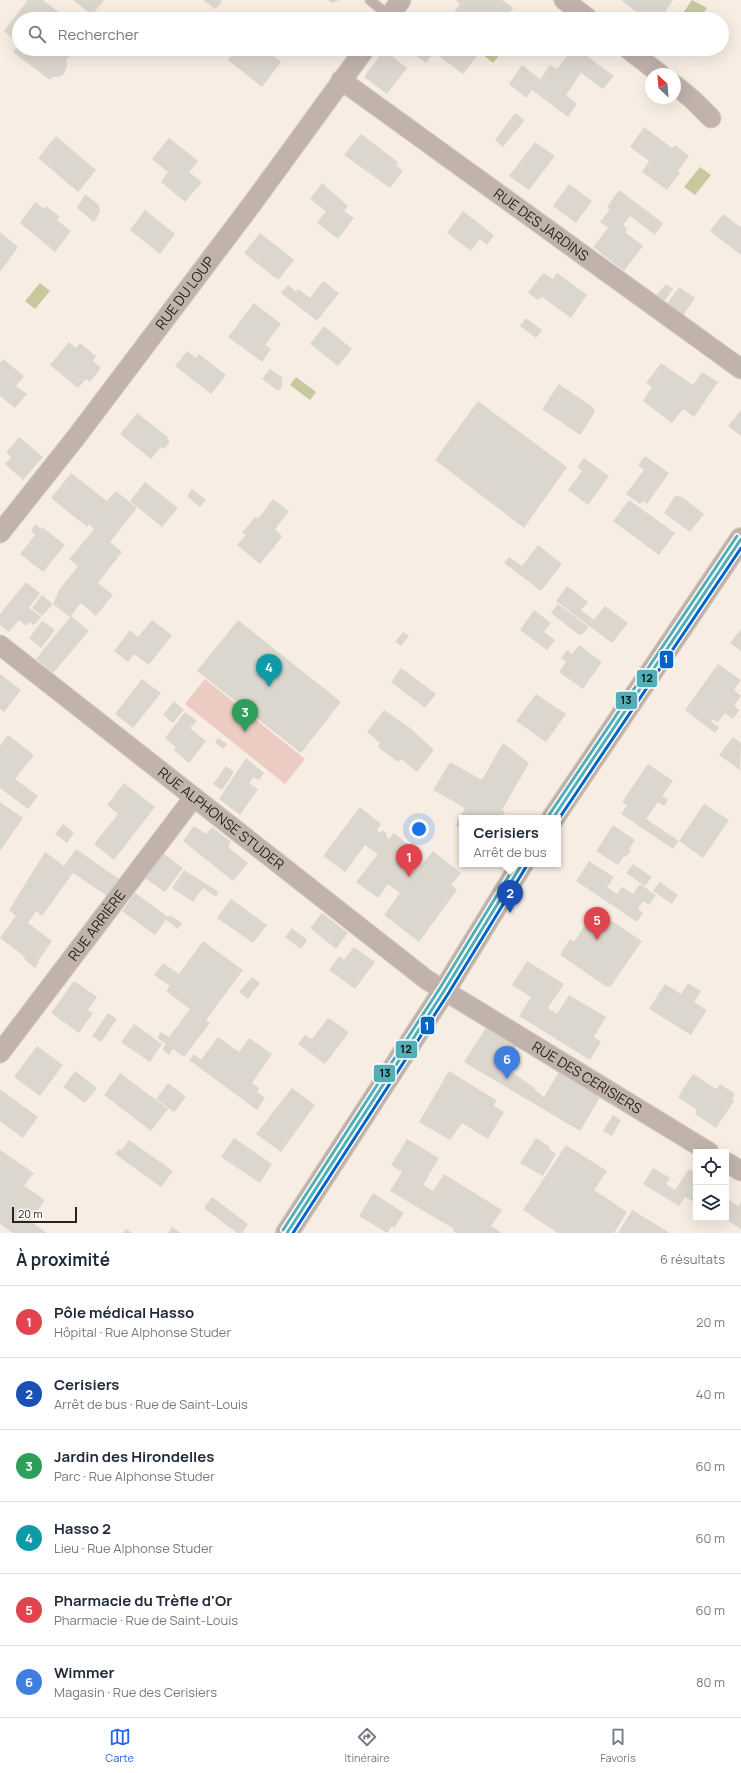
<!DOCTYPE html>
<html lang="fr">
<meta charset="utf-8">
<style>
body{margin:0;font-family:Manrope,sans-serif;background:#f6f6f7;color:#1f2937}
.controls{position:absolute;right:12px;bottom:12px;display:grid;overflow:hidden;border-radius:0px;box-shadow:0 4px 16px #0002}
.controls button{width:36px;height:36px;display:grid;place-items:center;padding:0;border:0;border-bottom:1px solid #e0e1e3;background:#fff;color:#1f2937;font:20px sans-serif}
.compass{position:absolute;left:645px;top:68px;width:36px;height:36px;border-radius:50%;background:#fff;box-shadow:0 4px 16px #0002;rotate:334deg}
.scale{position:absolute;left:12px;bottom:10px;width:65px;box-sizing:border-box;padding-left:4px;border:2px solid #28231c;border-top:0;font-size:11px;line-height:14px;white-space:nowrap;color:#28231c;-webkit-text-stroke:3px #fff;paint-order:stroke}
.you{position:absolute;left:419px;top:829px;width:14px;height:14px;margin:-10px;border:3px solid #fff;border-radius:50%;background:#1a73e8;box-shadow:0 0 0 6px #1a73e833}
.badge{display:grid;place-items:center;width:26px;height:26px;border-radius:50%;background:#2563eb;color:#fff;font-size:13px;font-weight:700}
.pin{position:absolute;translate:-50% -33px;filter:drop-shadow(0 1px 2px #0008)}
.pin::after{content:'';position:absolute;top:21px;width:14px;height:12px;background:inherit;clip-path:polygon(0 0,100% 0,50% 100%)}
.popup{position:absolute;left:459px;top:815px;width:102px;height:52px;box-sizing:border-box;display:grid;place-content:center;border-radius:0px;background:#fff;filter:drop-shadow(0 1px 3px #0005);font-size:13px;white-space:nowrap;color:#747a83}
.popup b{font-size:15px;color:#1f2937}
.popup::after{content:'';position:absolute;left:50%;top:100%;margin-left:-8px;border:8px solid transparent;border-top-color:#fff}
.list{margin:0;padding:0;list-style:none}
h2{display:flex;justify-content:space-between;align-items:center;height:52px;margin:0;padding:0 16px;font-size:17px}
h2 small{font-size:13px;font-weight:400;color:#747a83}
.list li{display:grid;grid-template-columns:26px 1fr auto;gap:12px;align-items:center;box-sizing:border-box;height:72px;padding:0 16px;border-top:1px solid #e0e1e3}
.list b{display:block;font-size:15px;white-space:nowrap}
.list p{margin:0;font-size:13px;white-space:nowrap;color:#747a83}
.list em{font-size:13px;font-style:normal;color:#747a83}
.icon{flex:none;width:22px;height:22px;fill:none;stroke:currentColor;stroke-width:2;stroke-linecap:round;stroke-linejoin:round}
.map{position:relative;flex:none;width:741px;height:1233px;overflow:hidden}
.search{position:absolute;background:#fff;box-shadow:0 4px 16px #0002;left:12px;right:12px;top:12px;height:44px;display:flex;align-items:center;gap:10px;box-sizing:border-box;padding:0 14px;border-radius:22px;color:#747a83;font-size:15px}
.sheet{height:484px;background:#fff}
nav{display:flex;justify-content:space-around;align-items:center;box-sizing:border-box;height:56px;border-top:1px solid #e0e1e3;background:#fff;font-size:11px;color:#747a83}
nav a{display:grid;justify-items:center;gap:2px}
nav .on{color:#2563eb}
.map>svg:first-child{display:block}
</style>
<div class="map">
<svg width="741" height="1233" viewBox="0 0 741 1233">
<rect width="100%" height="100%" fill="#f7ede3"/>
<path fill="#ebcbc2" d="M205,679L305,759L285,784L185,704Z"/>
<path fill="#c7c89e" d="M692,0L707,8L700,19H679Z
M486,49H504L493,63L482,54Z
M700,167L711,175L695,195L684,187Z
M40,283L50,291L35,309L25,301Z
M296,377L316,392L310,400L290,385Z"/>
<path fill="#dcd7ce" d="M28,0H43L65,17L63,19H19V43L4,31Z
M73,0H104L92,15Z
M203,0H220L222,2L215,9Z
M328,0H340L332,3Z
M457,0H502L513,8L505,19H502L491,11L485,19H449L460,4L456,1Z
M621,0H673L661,19H645Z
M19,44V49L75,50L66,60L67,67L63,75L58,77H52L50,80L13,52Z
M236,49H265L281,62L262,87L228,60Z
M407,49H429L434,52L426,63Z
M444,49H467L477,56L463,74L439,56Z
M572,49H577L614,76L603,89L581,73L566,95L577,104L568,117L532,90L526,98L509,84L522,65L540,79L550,65L557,69Z
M384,50L407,68L387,94L364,77Z
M515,113L525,120L503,147L495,140Z
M644,127L672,148L675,145L689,156L678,171L680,173L667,190L642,172L649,161L630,147Z
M361,134L398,162L396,165L403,171L390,188L344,155Z
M56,136L96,170L78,192L38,158Z
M169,138L198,161L189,172L202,182L185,202L161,182L168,172L152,159Z
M535,142L555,156L529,190L509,176Z
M322,183L348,206L344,211L354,218L338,239L317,223L326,211L310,199Z
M569,184L592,201L576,223L553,206Z
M619,190L663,223L655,235L630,216L623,225L627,229L625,232L643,246L624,271L593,247L608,228L600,222L610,209L607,207Z
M85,194L99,205L100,212L94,222L77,208Z
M35,202L44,209L46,206L60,217L57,220L71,231L55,252L20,223Z
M145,210L175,234L160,254L130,230Z
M463,211L494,235L487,245L480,239L471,251L447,233Z
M723,214L740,227L741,225V255L710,231Z
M0,232L18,247L0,272Z
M260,233L294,260L278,280L244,253Z
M543,273L553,279L557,273L587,295L571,318L542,297L538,300L528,293Z
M323,281L339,293L317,321L281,293L288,285L296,292L298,289L310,298Z
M666,284L673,289L663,303L655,297Z
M679,287L695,298L682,317L666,305Z
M254,303L281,324L265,345L271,349L262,362L228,337Z
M526,318L542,330L536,338L520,326Z
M324,326L352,349L338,366L310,344Z
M69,342L76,348L80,343L96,356L93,361L101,368L90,382L86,379L78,388L50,365Z
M187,351L196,358L199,354L226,375L211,394L175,366Z
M3,359L24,376L16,386L27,394L15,408L0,396V363Z
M661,363L693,385L702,372L718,382L694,417L683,409L672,423L643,401L652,387L646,383Z
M270,369L282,377V387L278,391L262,379Z
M559,384L594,408L595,412L580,435L542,409Z
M478,401L567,467L524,528L435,460Z
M741,410V436L728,426Z
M137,413L168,437L167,439L170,442L164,449L161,447L151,459L120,434Z
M19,437L43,457L23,480L5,464L11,457L6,453Z
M645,456L669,473L647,504L643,501L640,504L626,494L644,470L638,465Z
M584,458L609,476L588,505L568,490L582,471L577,467Z
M71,473L107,501L116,491L137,508L110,542L122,552L98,583L113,595L96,616L81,603L70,617L53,604L59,590L78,566L69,559L94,529L89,524L87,527L51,498Z
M145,482L178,508L162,527L130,501Z
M192,489L206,500L200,507L187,496Z
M675,496L682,497L704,514L690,532L664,513Z
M273,499L289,511L275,529L281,535L282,537L260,564L237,545L246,535L242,533L255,517L258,519Z
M629,500L675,533L659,555L613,521Z
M35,524L41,529L42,527L65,545L43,572L20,554L35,535L31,531Z
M538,545L562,564L541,591L504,563L509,557L522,566Z
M26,582L40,593L29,608L41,617L34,625L29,622L26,626L19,620L9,632L0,625V614Z
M567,586L588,602L581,610L594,620L605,606L628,623L612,643L556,601Z
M42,595L53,604L42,616L32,608Z
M558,604L589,627L582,634L579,635L551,613Z
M534,610L551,623L544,632L555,640L547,650L520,630Z
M71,616L89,631L53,673L36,659Z
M152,620L172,635L149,665L134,654L128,662L114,651L130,630L138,637Z
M238,620L341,702L301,753L197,671Z
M42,621L55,630L41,648L29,638Z
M741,629V651L730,643Z
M403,632L409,636L401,646L395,642Z
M579,645L602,662L583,689L559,672L566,662L561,658L567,650L572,654Z
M718,664L741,680L734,690L741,696L734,706L739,710L733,719L725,713L718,722L713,719L711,722L719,727L715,733L685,710Z
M401,668L436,694L425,708L391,682Z
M0,674L21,690L4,712L0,709Z
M142,679L161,693L133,728L115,714Z
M536,694L566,714L546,742L516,721Z
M174,701L184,710L173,723L163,715Z
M384,710L410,728L434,750L417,772L401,759L398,762L378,747L380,743L367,732Z
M185,712L197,721L190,728L206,741L189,763L174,750L176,747L165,738Z
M8,735L34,755L15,779L38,796L28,809L0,788V746Z
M733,737L741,743L740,770L719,755Z
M218,738L227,744L223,749L215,742Z
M503,743L529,763L502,810L505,812L502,818H462V829L456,825L465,808L433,790L450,762L482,780Z
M246,758L264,773L259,780L254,777L249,783L258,789L240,815L219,799Z
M648,764L673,781L662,796L668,800L664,806L658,802L646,819L679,841L673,849L621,814L627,805L622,802Z
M226,766L234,772L222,790L213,784Z
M124,783L155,807L114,860L94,844L118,814L107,805Z
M0,802L23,818L0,851Z
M704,804L729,820L703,858L679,841Z
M360,807L381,824L377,830L380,833L382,830L387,834L386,836L389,839L394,833L415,850L407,861L418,870L433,851L461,873L451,885L457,890L419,942L384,915L400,893L388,884L378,898L356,882L378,854L365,845L345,872L323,856Z
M63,824L74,833L67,843L55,834Z
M613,825L635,840L629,849L631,851L626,857L624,856L618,865L596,851Z
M194,826L206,834L212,827L231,842L228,847L248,863L233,881L183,841Z
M76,849L119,879L107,896L73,873L42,916L36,911L28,923L52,941L38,961L39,962L35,968L24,959L25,957L0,938L16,916L9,910L45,852L64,866Z
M163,853L183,868L165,892L145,878Z
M589,861L614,877L607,887L617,894L622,887L633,894L640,884L656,895L649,905L643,901L638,909L643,913L637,922L576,881Z
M633,864L652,877L645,886L626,873Z
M184,870L219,892L216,897L203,888L193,902L172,888Z
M660,882L678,895L672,904L653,891Z
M135,893L168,917L170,915L182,923L178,929L166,920L155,935L122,911Z
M231,899L267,925L253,943L217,918Z
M595,910L642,941L611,986L607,987L560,955L570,939L574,942Z
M322,913L348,933L336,949L310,928Z
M292,928L307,940L301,949L285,937Z
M203,941L243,970L206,1020L210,1023L184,1057L173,1049L169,1055L162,1049L166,1044L157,1038L161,1032L169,1037L190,1009L166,991L170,986L154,975L163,963L179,974Z
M354,947L375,962L355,989L329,970L339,956L344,960Z
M527,961L564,984L548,1008L557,1014L569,995L606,1017L594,1037L601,1042L590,1060L519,1016L531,997L512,985Z
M252,977L260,983L248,999L239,992Z
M74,981L97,997L88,1010L93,1013L79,1033L51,1013Z
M688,983L701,991L694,1002L707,1010L691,1035L649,1009L665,984L681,994Z
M108,1013L117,1019L101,1042L92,1036Z
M328,1018L349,1032L325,1064L298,1044L305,1035L312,1039Z
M134,1024L162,1044L150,1062L121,1042Z
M487,1026L517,1045L512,1053L508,1051L500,1064L535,1088L534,1089L544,1097L560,1070L602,1094L580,1131L464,1062Z
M218,1037L239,1052L249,1038L272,1054L252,1083L259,1088L257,1092L265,1098L257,1110L189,1060L194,1054L201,1060Z
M37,1046L63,1065L40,1096L14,1077Z
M75,1071L97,1088L85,1103L63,1087Z
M449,1071L496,1100L494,1106L504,1112L488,1139L462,1123L450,1140L419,1122Z
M120,1073L168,1109L151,1131L104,1095Z
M693,1074L716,1089L720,1084L735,1094L732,1099L734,1101L716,1128L695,1114L697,1110L678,1097Z
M168,1083L186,1097L174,1112L156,1099Z
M292,1088L315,1105L281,1152L256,1134Z
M1,1090L38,1117L23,1138L0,1121V1091Z
M613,1115L621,1120L612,1136L603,1131Z
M234,1138L272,1164L260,1183L221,1157Z
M536,1138L550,1147L549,1149L556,1154L543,1176L520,1163Z
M407,1139L439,1158L423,1185L433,1191L444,1174L476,1194L502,1210L491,1226L502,1233H456L453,1231L454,1229L390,1191L402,1172L391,1165Z
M129,1140L173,1171L161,1187L115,1154L119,1149L121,1151Z
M566,1145L607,1171L594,1190L627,1212L614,1233H558L523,1210Z
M0,1150L34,1173L24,1186L45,1200L30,1221L47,1233H13L0,1224Z
M653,1168L670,1178L666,1184L675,1190L689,1169L696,1173V1199L694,1202L685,1197L679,1206L643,1184Z
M373,1193L404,1213L394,1228L392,1226L387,1233L359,1216Z
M212,1197L248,1224L242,1233H237L204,1208Z
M728,1199L738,1206L741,1202V1229L723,1218H726V1202Z
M632,1210L670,1233H618Z
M172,1227L181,1233H168Z
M126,1229L132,1233H123Z"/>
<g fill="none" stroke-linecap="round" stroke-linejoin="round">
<g stroke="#d0c9c1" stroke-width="11">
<path id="lane" d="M370,0L389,16"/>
</g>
<g stroke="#d0c9c1" stroke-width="21">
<g id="street">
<path d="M564,0L589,19"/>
<path d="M387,19L401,0"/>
<path d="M628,49L660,74"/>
<path id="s1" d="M341,80L741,369"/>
<path d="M675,85L692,99L711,118"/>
<path id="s2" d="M0,533L77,436L252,204L365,49"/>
<path id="s3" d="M0,645L427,980L709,1152"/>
<path id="s4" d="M0,1053L194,797"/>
<path d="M726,1162L741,1171"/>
</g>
</g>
<g stroke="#d0c9c1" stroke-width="24">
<path id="secondary" d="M553,818L741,539
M287,1233L444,991L522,864"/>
</g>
<use href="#lane" stroke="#c1b3ab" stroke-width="9"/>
<use href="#street" stroke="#c1b3ab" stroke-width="19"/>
<use href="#secondary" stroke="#c1b1a8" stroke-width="22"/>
<g stroke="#fff" stroke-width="6">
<path id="bus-1" d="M553,818L741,539
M287,1233L444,991L522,864"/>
</g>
<g stroke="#fff" stroke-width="6">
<path id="bus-2" d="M558,820L741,548
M293,1233L448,994L526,867"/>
</g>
<g stroke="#fff" stroke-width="6">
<path id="bus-3" d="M549,815L737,536
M283,1230L440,988L516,864"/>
</g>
<use href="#bus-1" stroke="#52afb7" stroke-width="3"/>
<use href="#bus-2" stroke="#0064c8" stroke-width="3"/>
<use href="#bus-3" stroke="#52afb7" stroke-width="3"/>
</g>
<g text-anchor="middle" stroke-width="3" stroke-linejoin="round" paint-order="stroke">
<g font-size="14" fill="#28231c" stroke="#fff">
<text dy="5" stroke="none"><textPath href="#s1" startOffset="247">RUE DES JARDINS</textPath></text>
<text dy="5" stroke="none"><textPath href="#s2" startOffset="303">RUE DU LOUP</textPath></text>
<text dy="5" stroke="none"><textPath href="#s3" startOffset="281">RUE ALPHONSE STUDER</textPath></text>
<text dy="5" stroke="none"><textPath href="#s4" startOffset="160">RUE ARRIÈRE</textPath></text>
<text dy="5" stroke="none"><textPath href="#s3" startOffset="730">RUE DES CERISIERS</textPath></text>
</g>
</g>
<g stroke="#fff" stroke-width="1.5">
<rect x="659" y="650" width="15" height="19" rx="4" fill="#0064c8"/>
<rect x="636" y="669" width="22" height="19" rx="4" fill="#52afb7"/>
<rect x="615" y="691" width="23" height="19" rx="4" fill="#52afb7"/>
<rect x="420" y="1016" width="15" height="19" rx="4" fill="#0064c8"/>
<rect x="395" y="1040" width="23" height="19" rx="4" fill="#52afb7"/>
<rect x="373" y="1064" width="23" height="19" rx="4" fill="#52afb7"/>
</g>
<g font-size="11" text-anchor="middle" font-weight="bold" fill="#fff">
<text x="666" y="663">1</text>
<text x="427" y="1030">1</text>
</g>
<g font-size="11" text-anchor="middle" font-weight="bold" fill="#111">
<text x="647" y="682">12</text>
<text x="626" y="704">13</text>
<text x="406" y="1053">12</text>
<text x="385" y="1077">13</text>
</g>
</svg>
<div class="controls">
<button><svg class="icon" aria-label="locate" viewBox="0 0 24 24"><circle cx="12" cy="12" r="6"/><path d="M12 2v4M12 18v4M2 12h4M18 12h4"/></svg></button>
<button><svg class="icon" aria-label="layers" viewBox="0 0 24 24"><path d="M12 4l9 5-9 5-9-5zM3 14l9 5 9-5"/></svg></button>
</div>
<svg class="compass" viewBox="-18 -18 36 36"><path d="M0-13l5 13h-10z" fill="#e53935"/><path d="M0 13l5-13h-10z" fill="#747a83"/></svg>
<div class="scale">20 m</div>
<div class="you"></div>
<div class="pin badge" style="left:409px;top:877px;background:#e0444e">1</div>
<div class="pin badge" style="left:510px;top:913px;background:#1a4fb4">2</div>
<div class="popup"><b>Cerisiers</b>Arrêt de bus</div>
<div class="pin badge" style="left:245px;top:732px;background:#2e9e5b">3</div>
<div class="pin badge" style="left:269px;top:687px;background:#0f9aa8">4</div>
<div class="pin badge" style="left:597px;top:940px;background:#e0444e">5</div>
<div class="pin badge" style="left:507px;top:1079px;background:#3f7fe0">6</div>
<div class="search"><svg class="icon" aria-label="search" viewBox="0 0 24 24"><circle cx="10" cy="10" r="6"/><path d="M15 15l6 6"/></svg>Rechercher</div>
</div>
<section class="sheet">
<h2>À proximité<small>6 résultats</small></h2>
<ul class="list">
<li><span class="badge" style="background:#e0444e">1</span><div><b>Pôle médical Hasso</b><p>Hôpital · Rue Alphonse Studer</p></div><em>20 m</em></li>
<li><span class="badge" style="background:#1a4fb4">2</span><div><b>Cerisiers</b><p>Arrêt de bus · Rue de Saint-Louis</p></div><em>40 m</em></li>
<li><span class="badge" style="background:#2e9e5b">3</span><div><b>Jardin des Hirondelles</b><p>Parc · Rue Alphonse Studer</p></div><em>60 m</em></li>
<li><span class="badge" style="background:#0f9aa8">4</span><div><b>Hasso 2</b><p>Lieu · Rue Alphonse Studer</p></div><em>60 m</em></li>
<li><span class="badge" style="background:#e0444e">5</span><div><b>Pharmacie du Trèfle d'Or</b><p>Pharmacie · Rue de Saint-Louis</p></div><em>60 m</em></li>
<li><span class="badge" style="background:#3f7fe0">6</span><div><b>Wimmer</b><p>Magasin · Rue des Cerisiers</p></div><em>80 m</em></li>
</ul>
</section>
<nav>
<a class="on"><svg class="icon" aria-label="map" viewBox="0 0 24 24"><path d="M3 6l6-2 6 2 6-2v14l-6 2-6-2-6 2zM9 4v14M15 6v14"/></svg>Carte</a>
<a><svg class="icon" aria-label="directions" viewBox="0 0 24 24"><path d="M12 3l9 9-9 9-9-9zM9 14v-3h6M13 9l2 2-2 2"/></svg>Itinéraire</a>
<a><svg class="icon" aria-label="saved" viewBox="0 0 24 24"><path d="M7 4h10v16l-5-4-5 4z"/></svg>Favoris</a>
</nav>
